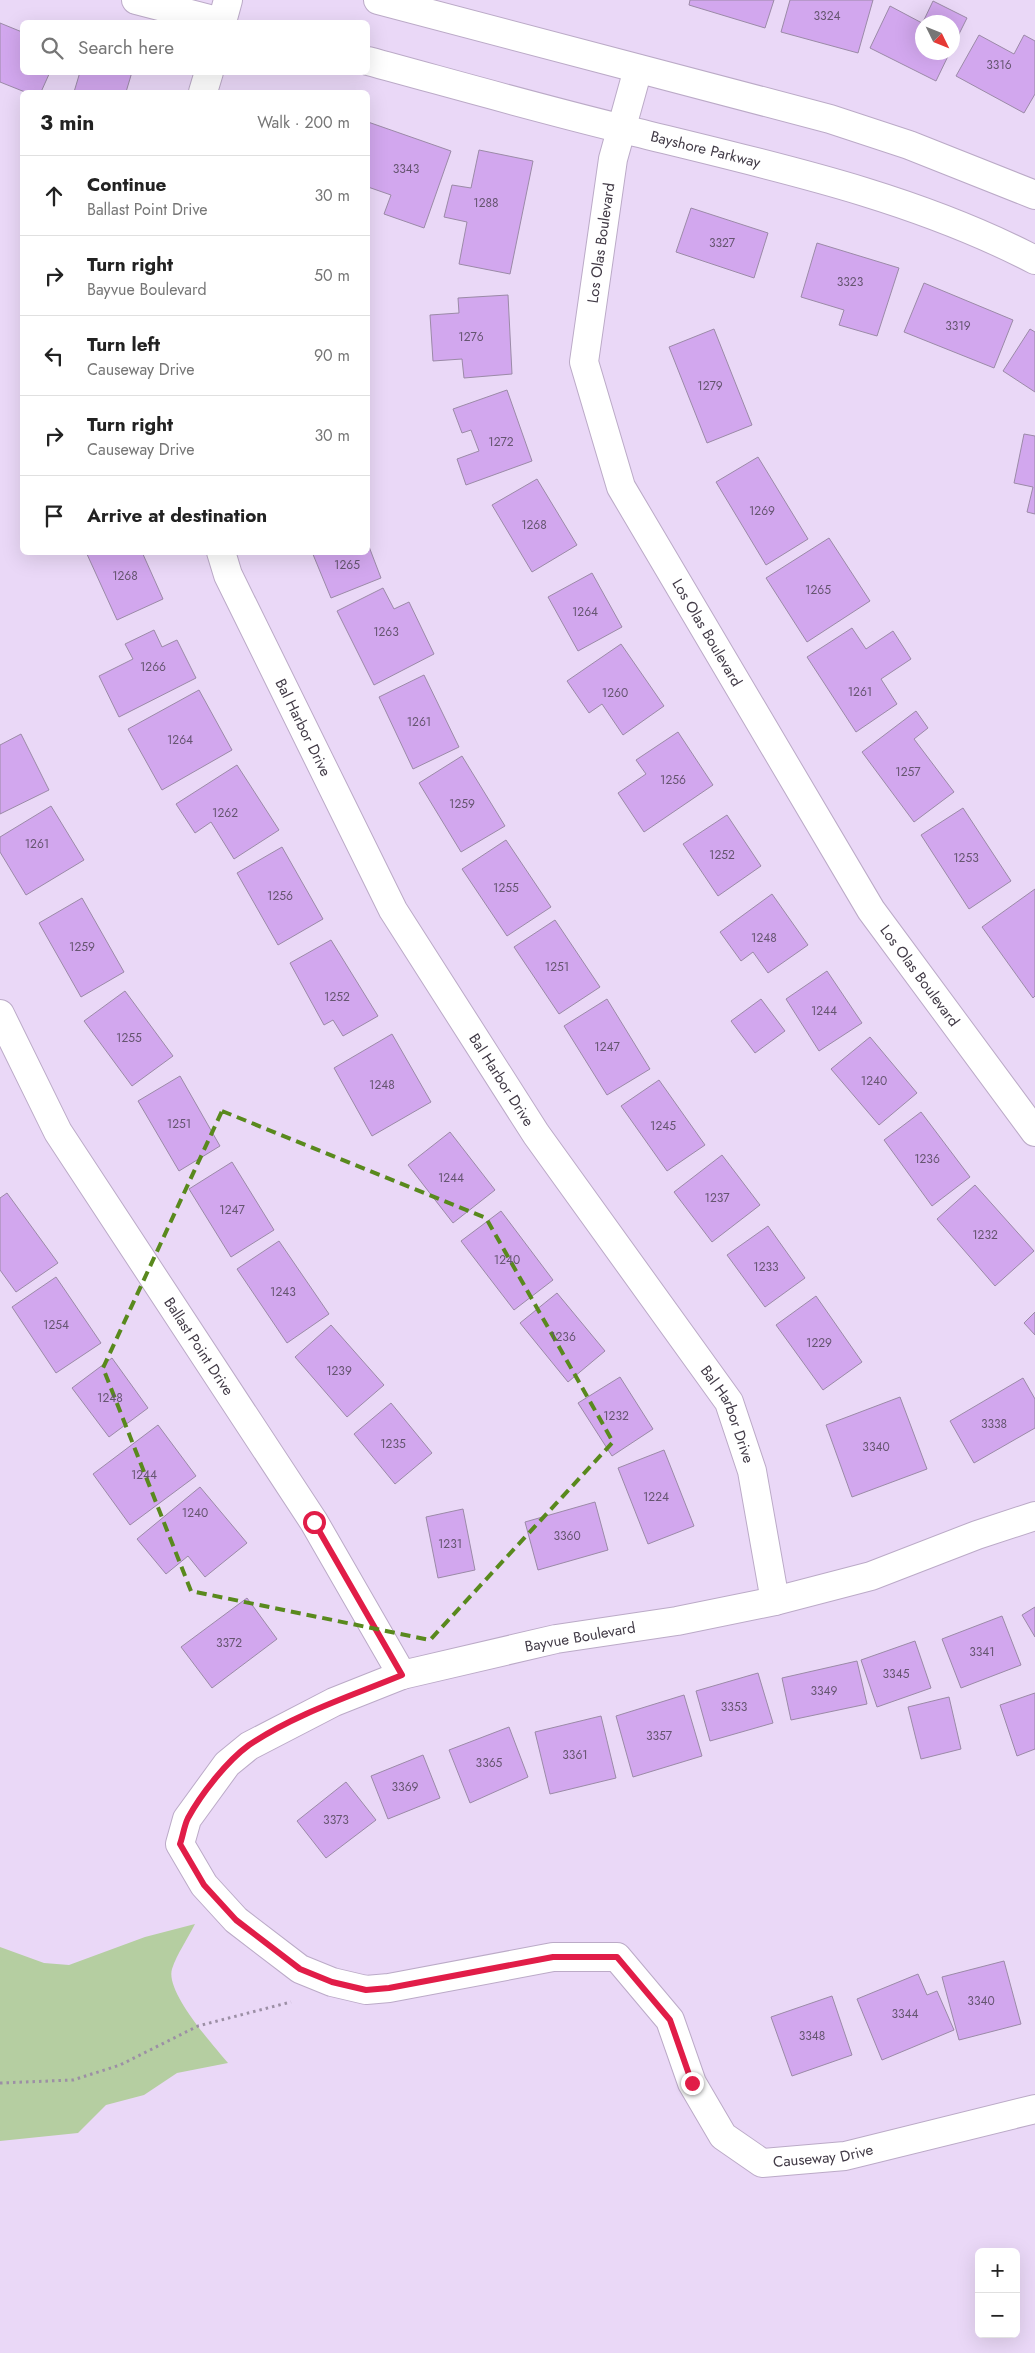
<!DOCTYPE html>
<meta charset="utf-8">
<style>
body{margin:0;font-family:Jost,sans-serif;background:#f6f6f6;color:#222}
.controls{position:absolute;right:15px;bottom:15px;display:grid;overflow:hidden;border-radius:8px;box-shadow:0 5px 20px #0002}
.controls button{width:45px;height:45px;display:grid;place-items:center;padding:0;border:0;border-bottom:1px solid #e0e0e0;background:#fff;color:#222;font:25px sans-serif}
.compass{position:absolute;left:915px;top:15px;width:45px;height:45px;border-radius:50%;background:#fff;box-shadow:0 5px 20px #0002;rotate:133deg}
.stop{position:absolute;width:15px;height:15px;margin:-11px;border:4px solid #e11d48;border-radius:50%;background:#fff}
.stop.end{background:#e11d48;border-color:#fff;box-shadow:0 1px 5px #0008}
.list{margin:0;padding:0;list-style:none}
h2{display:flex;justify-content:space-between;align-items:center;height:65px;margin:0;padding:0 20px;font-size:21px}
h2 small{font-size:16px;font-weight:400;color:#767676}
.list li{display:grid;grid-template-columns:32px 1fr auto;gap:15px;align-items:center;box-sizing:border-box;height:80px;padding:0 20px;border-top:1px solid #e0e0e0}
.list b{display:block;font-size:19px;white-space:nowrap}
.list p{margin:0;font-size:16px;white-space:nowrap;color:#767676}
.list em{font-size:16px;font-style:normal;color:#767676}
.icon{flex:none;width:28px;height:28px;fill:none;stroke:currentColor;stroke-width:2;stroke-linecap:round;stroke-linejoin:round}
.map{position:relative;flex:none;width:1035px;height:2353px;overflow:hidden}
.search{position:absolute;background:#fff;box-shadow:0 5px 20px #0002;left:20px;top:20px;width:350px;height:55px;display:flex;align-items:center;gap:12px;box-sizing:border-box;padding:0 18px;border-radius:8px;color:#767676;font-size:19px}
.panel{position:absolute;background:#fff;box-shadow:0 5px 20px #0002;left:20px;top:90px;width:350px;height:465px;border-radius:8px}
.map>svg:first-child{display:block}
</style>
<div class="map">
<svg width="1035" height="2353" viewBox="0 0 1035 2353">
<rect width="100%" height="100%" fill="#ead8f7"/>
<path fill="#b5cea1" d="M195,1924C188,1938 177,1954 172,1969C165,1992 213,2045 228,2063L177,2073L144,2095L106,2105L78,2133L0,2141V1947L44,1963L69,1965L145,1937Z"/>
<path fill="#d2a7ee" stroke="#9b8aa7" d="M690,0H774L765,28L689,5Z
M790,0H873L858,53L781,32Z
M933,1L967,18L952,48V22H923Z
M890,6L922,23V52H950L936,81L870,48Z
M0,23L22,32V72H50L41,92H25L0,82Z
M979,35L1014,54L1024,35L1035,41V94L1024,113L956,76Z
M80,72H132L126,92H74Z
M368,122L451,151L424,228L384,214L391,195L368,187Z
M479,150L533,161L510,274L459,264L467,222L444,217L452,185L471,188Z
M691,208L768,233L754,278L676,252Z
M817,243L899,268L877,336L839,325L844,310L801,297Z
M924,283L1013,320L994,368L904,332Z
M508,295L512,374L464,378L462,359L433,361L430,315L459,313L458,298Z
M714,329L752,425L707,443L669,347Z
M1030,329L1035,332V392L1003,371Z
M507,390L532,461L466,485L457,459L479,451L471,430L462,433L453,409Z
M1024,434L1035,436V514L1027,512L1033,487L1014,483Z
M758,457L808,539L766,565L716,482Z
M537,479L577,545L532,572L492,505Z
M829,538L870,601L807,642L766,578Z
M368,544L381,578L331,598L312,552H368Z
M86,552H142L163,599L117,620Z
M592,573L622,627L578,651L548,597Z
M383,588L394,609L409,602L434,654L374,685L337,611Z
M852,628L866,649L893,631L911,659L881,679L897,704L856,732L807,657Z
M154,630L162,647L177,640L196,678L119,717L99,676L133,659L125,644Z
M621,644L664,706L623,735L602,704L589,713L567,681Z
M424,675L459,747L413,769L379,697Z
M199,690L232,750L162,790L128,729Z
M916,711L928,728L914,739L954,792L914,822L862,752Z
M678,732L713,785L644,832L618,793L646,774L636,760Z
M21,734L49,790L0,814V745Z
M462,756L505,826L461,852L419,783Z
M237,765L279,830L234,859L211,822L195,833L176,804Z
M51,806L84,860L26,895L0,852V837Z
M963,808L1011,881L969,909L921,835Z
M727,815L761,866L718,896L683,844Z
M506,840L551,907L507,936L462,869Z
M282,847L323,919L278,945L237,873Z
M1035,889V996L1033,998L982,927Z
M772,894L808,945L768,973L753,952L741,961L720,932Z
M82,898L124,972L81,997L39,923Z
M555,920L600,987L559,1014L514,947Z
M331,940L378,1016L343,1036L333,1020L324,1025L290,963Z
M827,971L862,1023L819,1051L786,999Z
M125,991L173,1056L132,1086L84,1021Z
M607,999L650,1069L607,1095L564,1026Z
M761,999L785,1031L755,1053L731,1021Z
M392,1034L431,1102L372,1136L334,1068Z
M870,1037L917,1093L879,1125L831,1069Z
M180,1076L220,1146L179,1171L138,1101Z
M659,1080L705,1145L667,1171L621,1106Z
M921,1112L970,1177L932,1206L884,1140Z
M450,1132L495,1190L453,1223L408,1165Z
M722,1155L760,1205L712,1242L674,1192Z
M232,1162L274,1230L231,1257L189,1189Z
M975,1185L1034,1251L995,1286L937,1219Z
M7,1193L58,1263L16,1292L0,1270V1198Z
M501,1211L553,1280L514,1310L461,1241Z
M768,1226L805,1278L765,1307L727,1255Z
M279,1241L329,1314L287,1343L237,1269Z
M56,1277L101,1343L56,1373L12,1307Z
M557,1293L605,1351L568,1382L520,1323Z
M816,1296L862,1362L823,1390L776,1325Z
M1035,1312V1335L1024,1323Z
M331,1325L384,1385L347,1417L295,1357Z
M112,1358L148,1408L109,1437L72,1388Z
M620,1377L653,1429L612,1456L578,1403Z
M1023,1378L1035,1399V1428L974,1463L950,1421Z
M900,1397L927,1469L852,1497L826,1425Z
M391,1403L432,1453L395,1484L354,1434Z
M158,1425L196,1476L130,1525L93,1474Z
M664,1450L694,1526L648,1544L618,1468Z
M200,1487L247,1543L205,1577L188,1556L166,1574L137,1539Z
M595,1502L608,1550L538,1570L525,1522Z
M463,1509L475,1570L438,1578L426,1517Z
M247,1598L277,1639L212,1688L181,1647Z
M1035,1607V1637L1022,1615Z
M1002,1616L1021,1665L961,1688L942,1639Z
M915,1641L931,1688L877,1707L861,1660Z
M857,1661L867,1704L791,1720L782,1678Z
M758,1673L773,1723L710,1741L696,1691Z
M1035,1693V1749L1017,1756L1000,1705Z
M684,1695L702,1756L633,1777L616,1716Z
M949,1697L961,1749L921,1759L908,1707Z
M601,1716L616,1778L550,1794L535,1732Z
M509,1727L528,1777L470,1803L449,1750Z
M423,1755L440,1798L388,1819L371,1776Z
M346,1782L376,1820L326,1858L297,1821Z
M1004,1961L1021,2024L959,2040L942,1977Z
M918,1974L927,1995L937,1991L954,2030L882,2060L857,1999Z
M832,1996L852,2055L792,2076L771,2017Z"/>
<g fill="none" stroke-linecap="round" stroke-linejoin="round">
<g stroke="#bbaac7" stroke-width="30">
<g id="street">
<path d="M136,0L221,22"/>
<path d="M378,0L830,119L909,145L1035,195"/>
<path d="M222,22L228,0"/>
<path id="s1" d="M368,61C453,84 537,108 623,129C762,164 906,193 1035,260"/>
<path id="s2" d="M638,69L613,159L584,362L621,487L871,910L1035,1132"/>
<path d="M203,92L209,72"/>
<path id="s3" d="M221,552L228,575L393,910L536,1134L729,1402L752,1471L775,1601"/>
<path id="s4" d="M0,1014L58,1132L314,1522L402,1675"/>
<path id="s5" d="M1035,1516L977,1535L871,1576L775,1601L677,1621L556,1639L402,1675L334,1702L249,1746L227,1764L187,1819L180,1844L204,1885L236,1920L300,1969L332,1982L366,1990L389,1988L553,1957H617L670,2020L692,2083L723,2136L762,2163L845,2156L1035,2109"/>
</g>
</g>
<path stroke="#9c8fa5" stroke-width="3" stroke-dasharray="2.5 4" stroke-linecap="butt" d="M0,2083L73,2080L120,2065L198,2026L291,2002"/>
<use href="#street" stroke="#fff" stroke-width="28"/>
</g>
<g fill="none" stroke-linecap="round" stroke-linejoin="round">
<path stroke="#e11d48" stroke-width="6" d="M314,1522L402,1675C351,1696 295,1714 249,1745C227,1761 201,1794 188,1818C184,1826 183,1836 180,1844L204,1885L236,1920L300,1969L332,1982L366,1990L389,1988L553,1957H617L670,2020L692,2083"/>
</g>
<path fill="none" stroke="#59891d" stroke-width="4" stroke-dasharray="10 6" stroke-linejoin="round" d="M222,1111L486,1218L613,1442L430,1640L191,1591L103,1368Z"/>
<g text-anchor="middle" stroke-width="4" stroke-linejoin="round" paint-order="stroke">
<g font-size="12" fill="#655570">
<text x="827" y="20">3324</text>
<text x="999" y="69">3316</text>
<text x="406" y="173">3343</text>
<text x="486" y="207">1288</text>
<text x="722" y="247">3327</text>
<text x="850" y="286">3323</text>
<text x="958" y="330">3319</text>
<text x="471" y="341">1276</text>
<text x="710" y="390">1279</text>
<text x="501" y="446">1272</text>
<text x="762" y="515">1269</text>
<text x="534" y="529">1268</text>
<text x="347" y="569">1265</text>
<text x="125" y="580">1268</text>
<text x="818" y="594">1265</text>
<text x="585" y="616">1264</text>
<text x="386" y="636">1263</text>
<text x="153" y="671">1266</text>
<text x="860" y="696">1261</text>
<text x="615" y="697">1260</text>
<text x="419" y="726">1261</text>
<text x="180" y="744">1264</text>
<text x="908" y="776">1257</text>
<text x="673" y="784">1256</text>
<text x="462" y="808">1259</text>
<text x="225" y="817">1262</text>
<text x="37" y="848">1261</text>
<text x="722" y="859">1252</text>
<text x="966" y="862">1253</text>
<text x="506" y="892">1255</text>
<text x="280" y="900">1256</text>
<text x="764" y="942">1248</text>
<text x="82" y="951">1259</text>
<text x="557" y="971">1251</text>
<text x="337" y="1001">1252</text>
<text x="824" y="1015">1244</text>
<text x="129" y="1042">1255</text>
<text x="607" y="1051">1247</text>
<text x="874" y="1085">1240</text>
<text x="382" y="1089">1248</text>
<text x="179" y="1128">1251</text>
<text x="663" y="1130">1245</text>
<text x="927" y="1163">1236</text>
<text x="451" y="1182">1244</text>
<text x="717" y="1202">1237</text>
<text x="232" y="1214">1247</text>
<text x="985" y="1239">1232</text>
<text x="507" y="1264">1240</text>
<text x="766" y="1271">1233</text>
<text x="283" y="1296">1243</text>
<text x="56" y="1329">1254</text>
<text x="563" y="1341">1236</text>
<text x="819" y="1347">1229</text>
<text x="339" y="1375">1239</text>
<text x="110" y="1402">1248</text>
<text x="616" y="1420">1232</text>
<text x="994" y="1428">3338</text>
<text x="393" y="1448">1235</text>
<text x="876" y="1451">3340</text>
<text x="144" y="1479">1244</text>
<text x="656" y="1501">1224</text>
<text x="195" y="1517">1240</text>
<text x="567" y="1540">3360</text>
<text x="450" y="1548">1231</text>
<text x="229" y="1647">3372</text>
<text x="982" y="1656">3341</text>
<text x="896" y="1678">3345</text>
<text x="824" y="1695">3349</text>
<text x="734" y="1711">3353</text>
<text x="659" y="1740">3357</text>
<text x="575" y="1759">3361</text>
<text x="489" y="1767">3365</text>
<text x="405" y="1791">3369</text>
<text x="336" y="1824">3373</text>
<text x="981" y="2005">3340</text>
<text x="905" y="2018">3344</text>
<text x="812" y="2040">3348</text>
</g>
<g font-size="15" fill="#413a46" stroke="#fff">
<text dy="5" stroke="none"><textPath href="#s1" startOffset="349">Bayshore Parkway</textPath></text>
<text transform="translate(601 243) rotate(-82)" y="5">Los Olas Boulevard</text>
<text dy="5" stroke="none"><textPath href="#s2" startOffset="598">Los Olas Boulevard</textPath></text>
<text dy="5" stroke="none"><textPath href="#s3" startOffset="194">Bal Harbor Drive</textPath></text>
<text dy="5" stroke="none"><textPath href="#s2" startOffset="1002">Los Olas Boulevard</textPath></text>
<text dy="5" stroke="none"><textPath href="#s3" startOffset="599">Bal Harbor Drive</textPath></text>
<text dy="5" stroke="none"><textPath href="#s4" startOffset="388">Ballast Point Drive</textPath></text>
<text dy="5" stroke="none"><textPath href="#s3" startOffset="1004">Bal Harbor Drive</textPath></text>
<text transform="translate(580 1637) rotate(-10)" y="5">Bayvue Boulevard</text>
<text dy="5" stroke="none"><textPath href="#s5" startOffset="1764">Causeway Drive</textPath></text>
</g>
</g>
</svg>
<div class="controls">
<button>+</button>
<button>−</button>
</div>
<svg class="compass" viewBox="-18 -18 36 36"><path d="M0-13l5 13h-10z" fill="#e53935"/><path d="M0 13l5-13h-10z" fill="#767676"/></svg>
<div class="stop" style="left:314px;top:1522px"></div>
<div class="stop end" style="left:692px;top:2083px"></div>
<div class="search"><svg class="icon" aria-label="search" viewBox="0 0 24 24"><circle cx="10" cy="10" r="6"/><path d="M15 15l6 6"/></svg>Search here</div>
<section class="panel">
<h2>3 min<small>Walk · 200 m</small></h2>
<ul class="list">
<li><svg class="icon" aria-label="ahead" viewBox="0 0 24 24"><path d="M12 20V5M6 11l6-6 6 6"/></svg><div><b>Continue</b><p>Ballast Point Drive</p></div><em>30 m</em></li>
<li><svg class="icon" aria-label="right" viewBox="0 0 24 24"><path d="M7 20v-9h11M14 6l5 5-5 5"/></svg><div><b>Turn right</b><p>Bayvue Boulevard</p></div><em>50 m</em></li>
<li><svg class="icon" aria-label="left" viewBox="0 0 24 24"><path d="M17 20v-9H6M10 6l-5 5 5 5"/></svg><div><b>Turn left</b><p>Causeway Drive</p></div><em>90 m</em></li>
<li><svg class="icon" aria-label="right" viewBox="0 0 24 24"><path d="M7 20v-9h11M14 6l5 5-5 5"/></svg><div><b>Turn right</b><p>Causeway Drive</p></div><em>30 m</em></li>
<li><svg class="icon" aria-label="arrive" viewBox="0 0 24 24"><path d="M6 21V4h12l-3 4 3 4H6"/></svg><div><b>Arrive at destination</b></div></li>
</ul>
</section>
</div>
